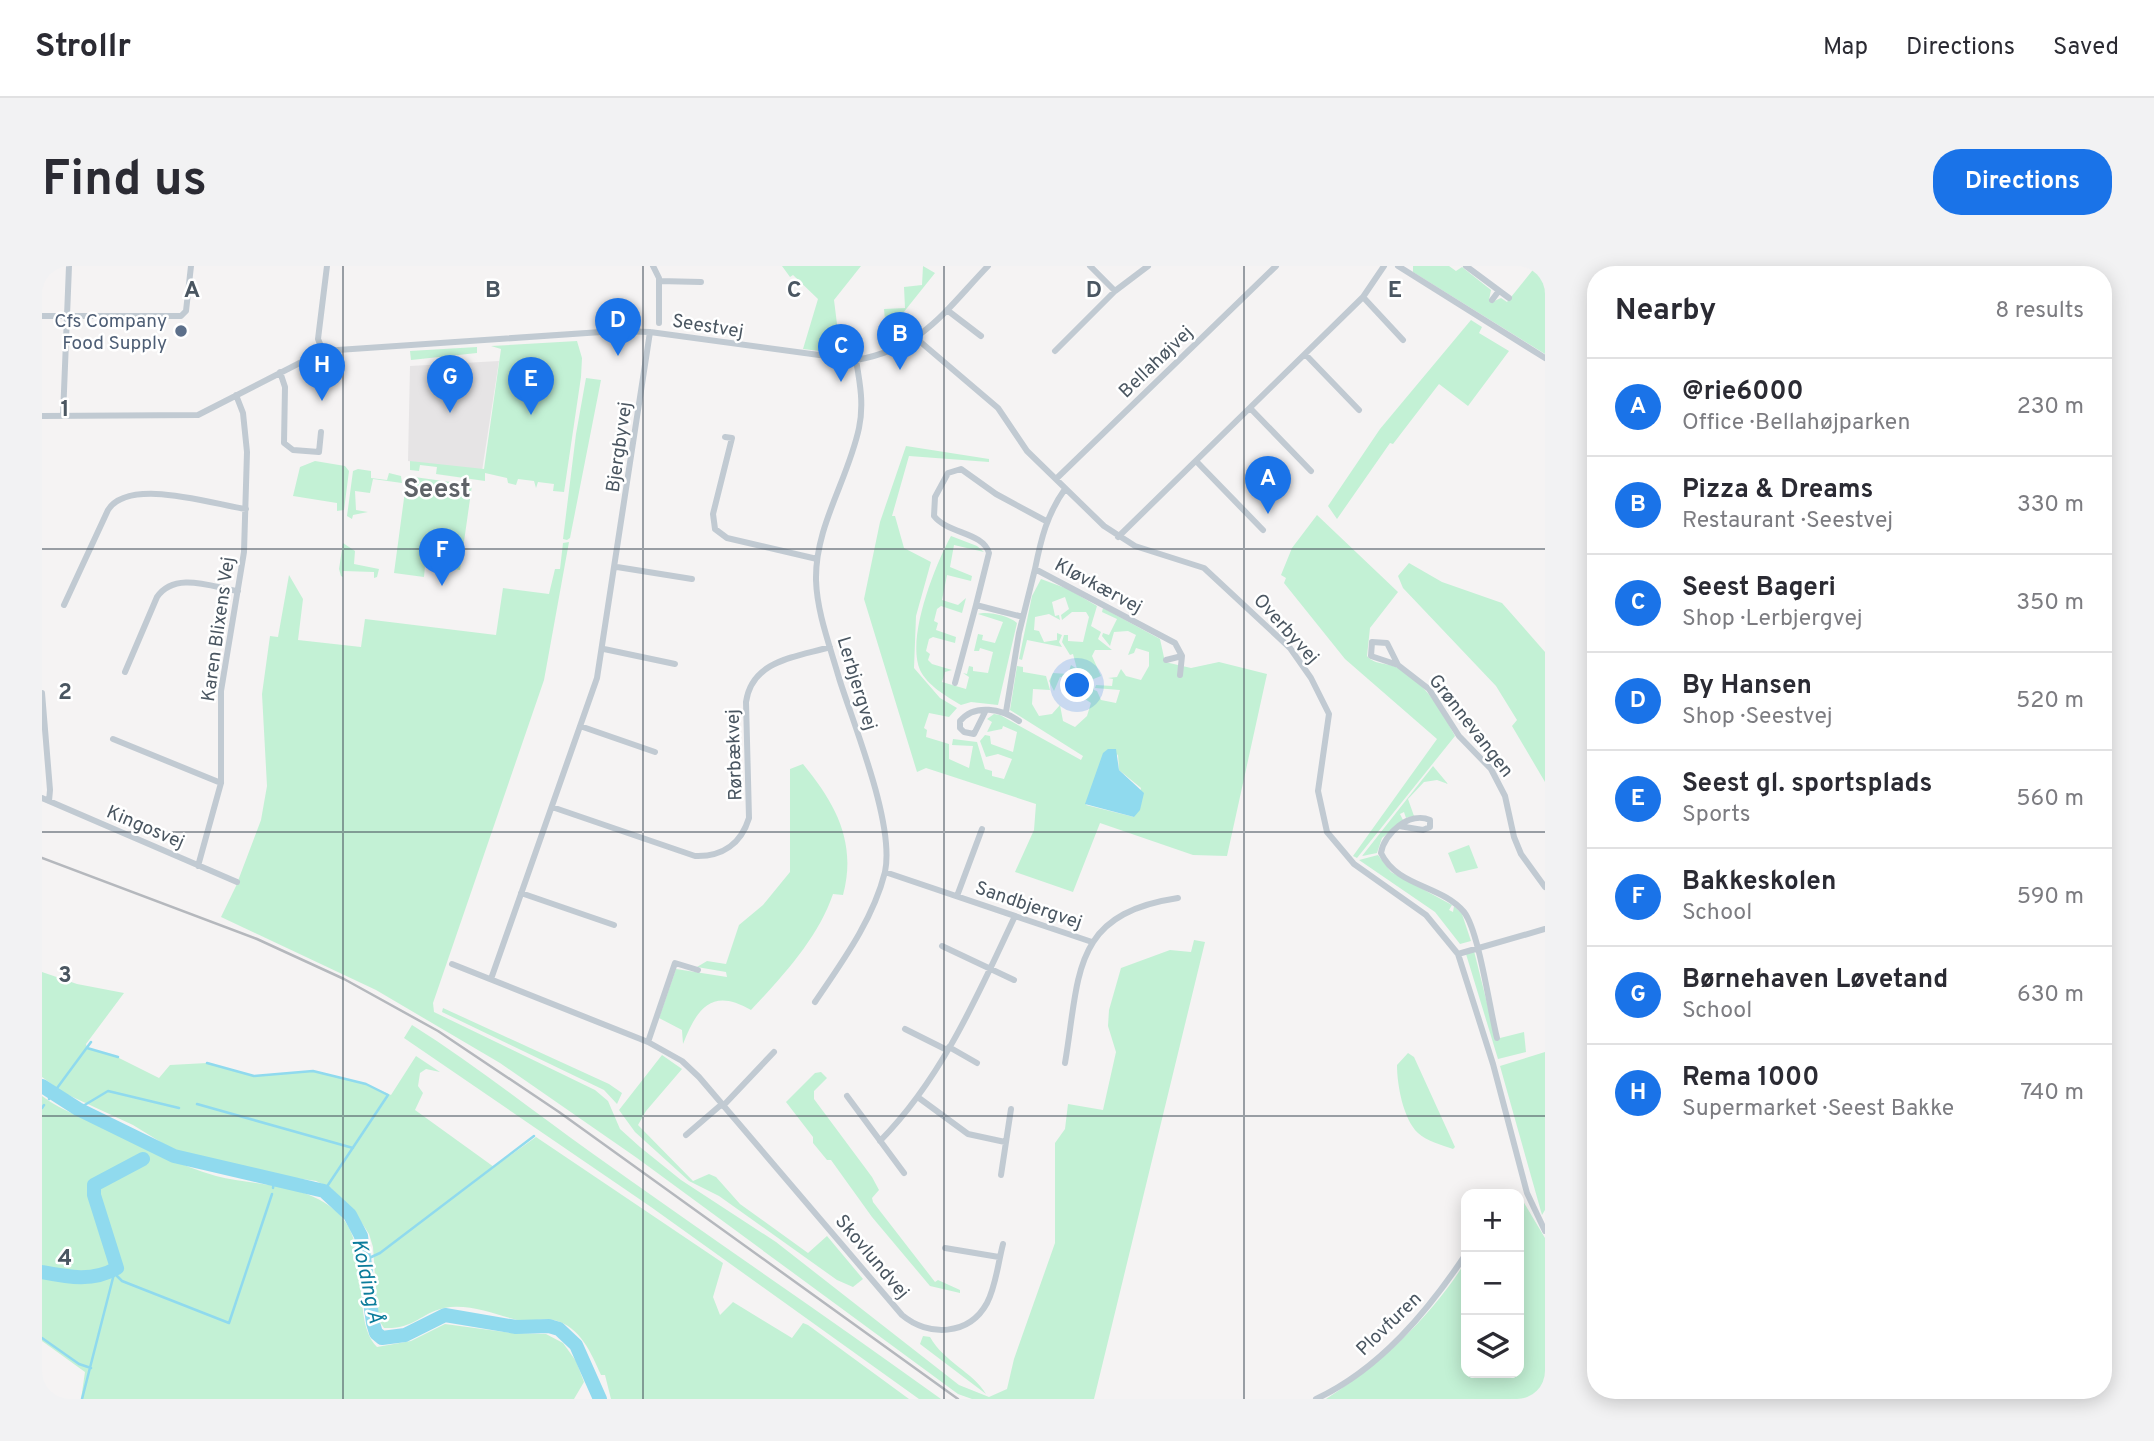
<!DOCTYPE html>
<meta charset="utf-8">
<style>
body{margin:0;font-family:Overpass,sans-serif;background:#f2f2f3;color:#2b2b33}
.controls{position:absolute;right:21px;bottom:21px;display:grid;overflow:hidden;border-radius:14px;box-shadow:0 4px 18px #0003}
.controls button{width:63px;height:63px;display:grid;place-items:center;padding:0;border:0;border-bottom:2px solid #e1e1e2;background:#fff;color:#2b2b33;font:35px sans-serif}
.you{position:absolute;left:1036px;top:420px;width:24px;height:24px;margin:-18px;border:5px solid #fff;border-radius:50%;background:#1a73e8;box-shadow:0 0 0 10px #1a73e833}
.badge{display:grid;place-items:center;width:46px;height:46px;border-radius:50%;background:#1a73e8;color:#fff;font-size:23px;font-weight:700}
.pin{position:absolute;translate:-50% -58px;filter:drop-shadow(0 2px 4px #0008)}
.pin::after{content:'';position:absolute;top:37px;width:24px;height:21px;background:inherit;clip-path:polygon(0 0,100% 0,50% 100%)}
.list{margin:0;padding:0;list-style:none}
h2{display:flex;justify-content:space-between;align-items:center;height:91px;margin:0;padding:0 28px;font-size:30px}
h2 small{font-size:23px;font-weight:400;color:#7c7c81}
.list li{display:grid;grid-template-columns:46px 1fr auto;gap:21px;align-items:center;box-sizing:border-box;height:98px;padding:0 28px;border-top:2px solid #e1e1e2}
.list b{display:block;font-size:26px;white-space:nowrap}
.list p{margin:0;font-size:23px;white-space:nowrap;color:#7c7c81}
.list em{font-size:23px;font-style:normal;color:#7c7c81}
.icon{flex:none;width:38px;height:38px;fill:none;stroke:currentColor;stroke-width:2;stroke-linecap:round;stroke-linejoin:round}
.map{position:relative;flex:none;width:1503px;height:1133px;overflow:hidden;border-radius:28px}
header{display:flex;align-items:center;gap:42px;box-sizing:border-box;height:98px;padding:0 35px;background:#fff;border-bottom:2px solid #e1e1e2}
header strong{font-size:33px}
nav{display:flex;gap:38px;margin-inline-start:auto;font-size:24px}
.intro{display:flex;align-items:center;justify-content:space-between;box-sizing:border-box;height:168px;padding:0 42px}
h1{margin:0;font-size:49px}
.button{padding:18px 32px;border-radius:28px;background:#1a73e8;color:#fff;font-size:24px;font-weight:700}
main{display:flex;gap:42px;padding:0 42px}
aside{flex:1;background:#fff;border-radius:28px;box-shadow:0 4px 18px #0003}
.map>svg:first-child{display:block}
</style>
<header>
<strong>Strollr</strong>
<nav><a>Map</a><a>Directions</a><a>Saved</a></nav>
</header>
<div class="intro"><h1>Find us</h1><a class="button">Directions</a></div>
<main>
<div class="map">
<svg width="1503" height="1133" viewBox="0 0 1503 1133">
<rect width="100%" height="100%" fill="#f5f3f3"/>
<path fill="#e6e4e5" d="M457,95L440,205L366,195L368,100Z"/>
<path fill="#c3f1d5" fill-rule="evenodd" d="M740,0H819L792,34L797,74L792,75L794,87L761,83L776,33L751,9L748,11Z
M881,0L893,7L849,62L852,76L838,81L837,76L844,67L842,43L863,42L862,21L880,19Z
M1371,0H1407L1414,5L1420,1L1449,24L1447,34L1450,36L1459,32L1465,36L1494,0H1503V88L1371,6Z
M1429,54L1440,61L1437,67L1467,85L1426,140L1397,118L1351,178L1348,177L1295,253L1286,240L1338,163Z
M535,75L540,92L539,111L522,226L511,225L512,218L496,216L494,222L492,215L476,213L474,219L466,217L465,212L443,207V215L394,208L395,201L378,199L377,205L368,204V195L442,203L459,83L449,80Z
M435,81V87L369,94L368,85Z
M544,112L559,114L528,272L525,274L521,273L534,168Z
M864,180L947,193V196L867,190L850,250H853L862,282L889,296L874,350L872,402L898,432L915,442L907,451L887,447L882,462L885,464L884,471L907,478V493L927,502L931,480L910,479L911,473L935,476L943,503L950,505V510L962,513L970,493L956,488L944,491L938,475L943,469L948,470L949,478L971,486L975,466L961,460L960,463L945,466L950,456L945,453L952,448L958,449L1039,494L1041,490L968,444L975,400L981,401V406L1004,410L1008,424L991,423L990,438L997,450L1010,448L1018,439L1021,455L1033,461L1045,450L1049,437L1037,429L1034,434L1028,433L1039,420L1033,413L1018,411L1012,425L1007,415L1011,407L1026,408L1052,419V424L1055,425L1059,434L1074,437L1078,424L1053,422L1054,419L1070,420L1071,413L1066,412L1075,411L1079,403L1084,410L1099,414L1107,400V386L1094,382L1092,387L1086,389L1094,369L1086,365L1072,366L1068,380L1060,370L1061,367L1067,369L1075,353L1060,346L1061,342L1118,373L1123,396L1149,402L1177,396L1225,408L1185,590L1151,589L1058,557L1031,626L973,606L992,564L994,538L884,502L875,506L822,333L838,256ZM1076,488L1077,504L1099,522L1092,551L1044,539Z
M273,195L303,200L307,205L302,244L295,245V237L251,230L258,201Z
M316,203L329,205V212L345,214L347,207L359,210L360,217L331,213L328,227L313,225L314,244L326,246L311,249L310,253L305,250L311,205Z
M365,210L430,219L418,304L383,300L382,311L352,307Z
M1275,249L1356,326L1328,362L1325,390C1334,400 1345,396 1356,402C1382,415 1400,445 1413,470L1315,592L1311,590L1395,473L1303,393L1242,317L1244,312L1239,309L1250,282Z
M909,270L935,280L942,286L912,279L908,301L930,310L929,315L905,309L900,334L916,339L924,332L920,347L899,340L895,343L892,355L896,357L894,364L914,371L913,377L891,371L887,373L884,385L888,388L886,394L890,398L910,404L903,406L900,416L924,423L927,411L921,407L925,408L927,400L931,401V405L946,407L951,386L938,382L937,385H932L936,368L941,369L940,374L953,377L961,356L936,348C946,345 967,350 975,357L956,439L929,436L919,439C905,431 885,419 878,404C864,372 893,299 909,270Z
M527,276L502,414L391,737L392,746L553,824L566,835L578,863L598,881L639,914L734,976L917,1119L947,1131L965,1123L972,1093L1013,977V877L1023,863L1026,838L1061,844L1074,786L1066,760L1067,744L1079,702L1128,684L1149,686L1152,674L1163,676L1052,1133H930L916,1128L595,892L458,797L334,724L179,651L194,620L219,554L225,520L220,428L228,370L236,371L247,309L261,333L256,374L319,381L323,353L454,369L461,322L507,328L513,303H518L521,277Z
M301,277L313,285L312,298L337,303L335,311L332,312V306L301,305V311L299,310L297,303Z
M1367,297L1400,316L1460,337L1503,386V516L1470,460L1475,454L1454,420L1361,322L1356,310Z
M999,313L1026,323L1055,340L1049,360L1059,366L1056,373L1070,384H1053L1050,390L1059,410L1049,414L1027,405L1029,399L1035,403L1031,388L1028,389L1020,376L1022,369H1026V375L1041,376L1047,351L1044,346H1030L1020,354L1019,349L1027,343L1023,331L1010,336L1013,350L1017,349L1018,354L1007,348L993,351L992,364L997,365L1002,376L1015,374V367L1020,369L1017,376L1020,381L985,374L980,394L977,393L990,330Z
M761,498C794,538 815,577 801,629L791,628C776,672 741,710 709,744C670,721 655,742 641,778L640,764L617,752L634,703L685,711L684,706L655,701L665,695L684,698L697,659L721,639L748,606V503Z
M1391,500L1406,518L1395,514L1382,516L1366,533L1372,550L1364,552L1362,546L1358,548L1361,554L1340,572L1335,587L1320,590Z
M1427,579L1436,602L1414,607L1406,587Z
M1336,589L1349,606L1410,639L1407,644L1411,646L1412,640L1420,648L1429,675L1418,678L1393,646L1317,594Z
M1432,685L1454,773L1482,766L1484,786L1456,793L1424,688Z
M0,706L35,718L82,727L44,778L45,782L75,791L117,812L128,799L165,797L212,810L271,805L324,818L349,829L374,790L398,806L384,803L378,807L376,820L381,827L373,844L452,901L494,871L681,997L671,1031L678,1049L691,1036L750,1072L761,1057L766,1059L867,1133H569L563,1109H559C549,1087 539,1061 512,1054C500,1051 487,1057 475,1054C453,1048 425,1037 402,1042C377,1048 373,1063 342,1062L336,1053L331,981L327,968L312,945L289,922L274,915L233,909L130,883L91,859L22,827L0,811Z
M401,742L567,818L580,827L575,838L562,824L400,746Z
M370,759C432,798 488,843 547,885C664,969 783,1049 899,1133H877L609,941L362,772Z
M1503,786V944L1500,949L1458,800Z
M1366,787L1372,791L1413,881L1411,883C1400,879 1384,875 1376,867C1361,853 1355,818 1355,799Z
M620,789L640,803L604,845L596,859L651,915L667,908L674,911L698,938L766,987L785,970L821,1013L811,1021L795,1014L677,930L647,915L593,866L577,844Z
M779,806L785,812L772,825V833L830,911L837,924L830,932L831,936L893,1016L896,1014L918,1024V1027L888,1020L830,951L789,894H785L771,877V871L744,836L773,807Z
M0,830C21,846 48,854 71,866C106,883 137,899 174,910C214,920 264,917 295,946C333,982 307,1053 335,1081L369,1075L403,1058L469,1067L504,1068L521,1077L534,1095L542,1116L532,1133H39L43,1106L0,1075Z
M1481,935L1503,972V1133H1284C1340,1097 1389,1051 1424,995V1107H1477V939Z
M881,1070L888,1071C902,1096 931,1106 944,1128L878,1078Z"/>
<path fill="#90daee" d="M1066,483H1074L1077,504L1102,527L1098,544L1092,551L1043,538L1061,487Z"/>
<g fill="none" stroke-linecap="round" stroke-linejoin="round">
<path stroke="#90daee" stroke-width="2.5" d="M45,782L76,791
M165,797L212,810L271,805L324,818L346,829L282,925
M7,833L49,776
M155,838L311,882
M0,842L2,839
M36,843L66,825L137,842
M231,922L232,915
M325,993L338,987L492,870
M74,1002L75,1010L80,1015L187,1057L230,928
M0,1072L37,1098L49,1102
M40,1133L73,1004"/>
<path stroke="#90daee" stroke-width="14" d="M0,820L36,843L132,890L282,925L308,949L319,970L331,1057L334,1067L340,1072L363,1069L403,1049L474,1061L507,1060L517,1063L534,1079L558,1133
M0,1006C26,1011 51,1016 75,1002L52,929V919L101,893"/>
<path stroke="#c1cad2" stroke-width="6" d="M611,0L617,12V57
M1048,0L1073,25
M1356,0L1503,92
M1424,0L1467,32
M617,15L659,16
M1321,31L1361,74
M1450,34L1456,26
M905,44L939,70
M0,50H139L144,45L149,0
M875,73L956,142L985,185L1062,260L1093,280L1162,302L1248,382L1269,412L1287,448L1276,525L1285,566L1312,598L1384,649L1416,688L1451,798L1485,927L1503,965
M281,85L574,65L608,66L814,94C881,82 902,46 946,0
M281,85L276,73L285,0
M1013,85L1073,25L1106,0
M1263,88L1317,144
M238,106L243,121L242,177L251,184L277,186L279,166
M1208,142L1269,205
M0,150L156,149L281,85
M21,150L27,0
M683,171L690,172L671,248L673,263L685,272L775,293
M1154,195L1221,264
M1014,213L1234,0
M1023,223C1005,248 999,273 993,303L1133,377L1140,390L1138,409
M1076,271L1321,31L1342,0
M575,301L650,313
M22,339L66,244C87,211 170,238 204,243
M934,339L947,287C941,266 906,268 892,250L893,231L906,207L919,203L954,228L1004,255
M562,383L633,398
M1124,394L1140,390
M1356,399L1345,377L1330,376L1329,390L1356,399L1387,423L1417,470L1449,503L1463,530L1472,571L1479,588L1503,621
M83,406L115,331C133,305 170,321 196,325
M913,417L934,339L981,351
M0,427L8,524L7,535
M944,444L932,468L922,466L918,462V455C933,437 960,443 977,455
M964,446L977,367L993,303
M538,460L613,486
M71,473L179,517
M0,532L195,616
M510,541L653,590C680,591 699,578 707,552L704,436C710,394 754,391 788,381
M1357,560L1381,564L1388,561V554C1368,545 1342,567 1339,587C1355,621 1400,619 1422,646C1437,665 1448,745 1455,772
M156,600L179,517V425L202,286L205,186L201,147L194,129
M843,606L1050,676
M479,627L572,659
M915,630L940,563
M900,680L972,714
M1416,688L1503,663
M410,698L606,776L640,795L657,811L860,1049C886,1071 927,1070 945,1037C954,1020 956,997 961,978
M449,713L555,412L608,66
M773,736C800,696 831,654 843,606C853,558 812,460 797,412C788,380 775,347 774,314C773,260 806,214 817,162C822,139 818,117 814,94
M863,763L905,784
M606,776L633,697L656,704
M907,781L935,797
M1023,797C1038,708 1029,648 1136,632
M805,830L862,907
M877,832L926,868L963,876
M681,840L732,786
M644,869L680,838
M838,875C900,812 936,729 973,650
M959,909L969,843
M903,982L957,991
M1274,1133C1338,1103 1386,1045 1424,988"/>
<path stroke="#b5b8bd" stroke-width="2.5" d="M0,592L215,673L302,713L396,765L517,846L916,1133"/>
</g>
<path fill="none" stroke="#4a5661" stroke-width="2" stroke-opacity="0.55" d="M301,0V1133M601,0V1133M902,0V1133M1202,0V1133M0,283H1503M0,566H1503M0,850H1503"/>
<circle fill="#5c6f8a" stroke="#fff" stroke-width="2.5" cx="139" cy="65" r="7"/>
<g text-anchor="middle" stroke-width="5" stroke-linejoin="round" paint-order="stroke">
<g font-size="19" fill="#4e5e75" stroke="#fff" text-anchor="end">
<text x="125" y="61">Cfs Company<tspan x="125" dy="22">Food Supply</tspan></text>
</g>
<g font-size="19" fill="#4a5661" stroke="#fff">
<text transform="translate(666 59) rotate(9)" y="7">Seestvej</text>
<text transform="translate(1113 95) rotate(-44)" y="7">Bellahøjvej</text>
<text transform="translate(576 181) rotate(-82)" y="7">Bjergbyvej</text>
<text transform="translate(1057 319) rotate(28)" y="7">Kløvkærvej</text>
<text transform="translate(1245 362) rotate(48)" y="7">Overbyvej</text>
<text transform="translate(175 363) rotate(-82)" y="7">Karen Blixens Vej</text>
<text transform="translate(816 417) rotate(73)" y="7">Lerbjergvej</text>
<text transform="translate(1430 459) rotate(52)" y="7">Grønnevangen</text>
<text transform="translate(691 489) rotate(-92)" y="7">Rørbækvej</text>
<text transform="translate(104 560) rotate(23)" y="7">Kingosvej</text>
<text transform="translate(987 638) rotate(19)" y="7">Sandbjergvej</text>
<text transform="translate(831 990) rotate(50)" y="7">Skovlundvej</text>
<text transform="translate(1346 1057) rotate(-44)" y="7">Plovfuren</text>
</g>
<g font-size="21" font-style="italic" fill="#0c7c9b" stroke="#fff">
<text transform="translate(326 1015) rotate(78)" y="7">Kolding Å</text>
</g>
<g font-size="26" font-weight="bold" fill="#5f6368" stroke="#fff">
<text x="395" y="231">Seest</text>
</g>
</g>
<g font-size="23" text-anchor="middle" font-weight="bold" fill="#4a5661" stroke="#fff" stroke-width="5" stroke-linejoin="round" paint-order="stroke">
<text x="150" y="31">A</text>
<text x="451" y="31">B</text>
<text x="752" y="31">C</text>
<text x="1052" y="31">D</text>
<text x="1353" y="31">E</text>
<text x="23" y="150">1</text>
<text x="23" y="433">2</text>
<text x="23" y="716">3</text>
<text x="23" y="999">4</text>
</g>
</svg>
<div class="controls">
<button>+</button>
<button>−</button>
<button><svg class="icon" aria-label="layers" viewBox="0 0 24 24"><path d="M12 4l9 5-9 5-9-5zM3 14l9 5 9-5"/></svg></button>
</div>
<div class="you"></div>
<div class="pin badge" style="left:1226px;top:248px">A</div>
<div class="pin badge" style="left:858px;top:104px">B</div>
<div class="pin badge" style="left:799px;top:116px">C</div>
<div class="pin badge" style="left:576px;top:90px">D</div>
<div class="pin badge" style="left:489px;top:149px">E</div>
<div class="pin badge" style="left:400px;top:320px">F</div>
<div class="pin badge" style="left:408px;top:147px">G</div>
<div class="pin badge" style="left:280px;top:135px">H</div>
</div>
<aside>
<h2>Nearby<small>8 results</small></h2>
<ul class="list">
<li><span class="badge">A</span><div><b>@rie6000</b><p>Office · Bellahøjparken</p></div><em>230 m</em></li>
<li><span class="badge">B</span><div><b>Pizza &amp; Dreams</b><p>Restaurant · Seestvej</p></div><em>330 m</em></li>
<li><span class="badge">C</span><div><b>Seest Bageri</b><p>Shop · Lerbjergvej</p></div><em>350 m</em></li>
<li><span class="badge">D</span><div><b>By Hansen</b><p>Shop · Seestvej</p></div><em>520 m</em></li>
<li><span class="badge">E</span><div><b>Seest gl. sportsplads</b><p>Sports</p></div><em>560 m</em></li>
<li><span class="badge">F</span><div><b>Bakkeskolen</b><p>School</p></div><em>590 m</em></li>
<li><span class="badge">G</span><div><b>Børnehaven Løvetand</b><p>School</p></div><em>630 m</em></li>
<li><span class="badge">H</span><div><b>Rema 1000</b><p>Supermarket · Seest Bakke</p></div><em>740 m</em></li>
</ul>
</aside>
</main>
